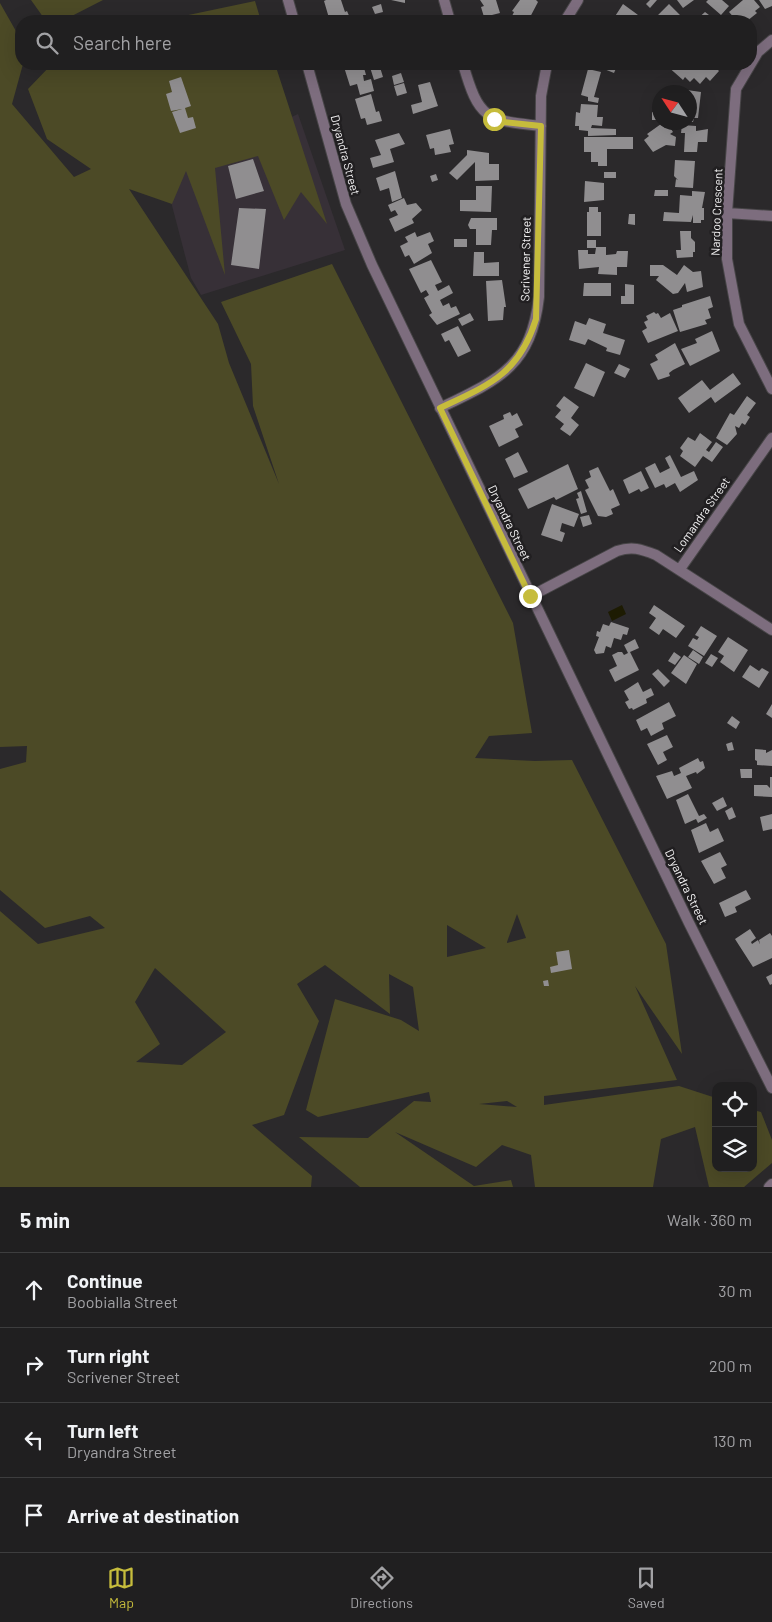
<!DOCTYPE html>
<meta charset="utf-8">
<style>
body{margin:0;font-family:Barlow,sans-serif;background:#2d2c2d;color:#f1f3f6}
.controls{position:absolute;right:15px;bottom:15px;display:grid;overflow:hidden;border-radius:10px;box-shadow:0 5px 20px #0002}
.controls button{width:45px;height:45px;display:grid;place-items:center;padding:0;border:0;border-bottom:1px solid #3d3d3e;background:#201f20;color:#f1f3f6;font:25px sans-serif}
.compass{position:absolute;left:652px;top:85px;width:45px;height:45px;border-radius:50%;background:#201f20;box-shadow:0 5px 20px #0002;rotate:306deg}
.stop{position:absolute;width:15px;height:15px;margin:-11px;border:4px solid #c6bc3c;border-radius:50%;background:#fff}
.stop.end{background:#c6bc3c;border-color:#fff;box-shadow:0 1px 5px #0008}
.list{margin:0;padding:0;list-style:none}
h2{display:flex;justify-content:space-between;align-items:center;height:65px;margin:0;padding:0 20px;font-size:21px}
h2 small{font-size:16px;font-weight:400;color:#a2a2a5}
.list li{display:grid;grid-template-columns:32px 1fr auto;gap:15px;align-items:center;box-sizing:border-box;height:75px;padding:0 20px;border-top:1px solid #3d3d3e}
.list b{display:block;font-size:19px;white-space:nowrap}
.list p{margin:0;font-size:16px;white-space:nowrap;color:#a2a2a5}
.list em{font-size:16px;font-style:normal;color:#a2a2a5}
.icon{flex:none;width:28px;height:28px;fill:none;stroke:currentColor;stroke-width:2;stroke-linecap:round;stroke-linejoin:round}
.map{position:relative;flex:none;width:772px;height:1187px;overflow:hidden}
.search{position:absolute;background:#201f20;box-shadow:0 5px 20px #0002;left:15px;right:15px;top:15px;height:55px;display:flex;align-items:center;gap:12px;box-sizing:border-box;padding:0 18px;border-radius:20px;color:#a2a2a5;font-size:19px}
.sheet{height:365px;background:#201f20}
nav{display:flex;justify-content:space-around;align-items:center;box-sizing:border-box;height:70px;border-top:1px solid #3d3d3e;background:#201f20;font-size:14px;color:#a2a2a5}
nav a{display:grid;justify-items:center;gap:2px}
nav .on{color:#c6bc3c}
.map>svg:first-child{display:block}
</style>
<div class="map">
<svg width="772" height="1187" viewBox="0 0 772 1187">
<rect width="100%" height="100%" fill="#2b292b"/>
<path fill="#373037" d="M298,114L345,250L201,295L191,278L164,175Z"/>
<path fill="#4c4a26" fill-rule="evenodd" d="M31,0H103L62,21H46Z
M255,1L261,21H160Z
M0,3L21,40V64H23L12,104L74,177L91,169L47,139L28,89L52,64H275L327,224L301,192L284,220L258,156L215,168L225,275L186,171L172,204L129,189L218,324L229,363L279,484L253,406L251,364L221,302L332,264L513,623L532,733L489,736L475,758L535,761L572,760L666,944L682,1054L635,986L677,1080L544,1096V1105L679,1086L716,1098V1168H753V1110L761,1112L772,1140V1163L744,1187H709L695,1127L661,1139L653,1187H535L531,1155L502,1145L476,1167L395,1132L474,1186L511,1180L513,1187H360L299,1137L368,1138L414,1101L431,1102L429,1092L318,1117L306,1110L335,999L401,1020L419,1031L413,987L389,974L390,1014L325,965L297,984L319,1021L284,1115L252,1125L312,1176L311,1187H0V911L38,944L105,928L90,916L45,928L0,890V769L26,762L27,746L0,747ZM517,914L526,938L507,943V942ZM447,925L486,948L447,957ZM155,968L226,1032L182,1065L136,1062L160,1044L135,1002ZM507,1101L517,1107L479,1104Z"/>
<path fill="#1d1b02" d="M622,605L626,614L612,621L608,612Z"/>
<path fill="#908e90" d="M326,0H341L345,12L347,11L350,18L345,21H333L332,17L329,18L324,1Z
M391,0H405V3Z
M480,0H496L500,13L484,17L481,7L484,6Z
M520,0H536L538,2L528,21L512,16L514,12L512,11Z
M650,0H657L650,8L646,4Z
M677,0H694L683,8Z
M708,0H722L729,6L721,15L706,2Z
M743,0H754L760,7L755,11L757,13L747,21H737L729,12Z
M759,0H772V6L765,9Z
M381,4L383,12L375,14L372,7Z
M623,4L634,12L646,21H612Z
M669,4L680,15L674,21H664L658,15Z
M705,12L717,21H695Z
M411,15L413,21H400L399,19Z
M655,16L662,21H651Z
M357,64H363L366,75H363L364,81L371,79L374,91L360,95L357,84L350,86L344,67Z
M369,64H379L383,77L374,80Z
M397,64H425V69Z
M606,64L617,66L614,73L604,69Z
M668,64H718L715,67L719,71L710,81L706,77L700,84L694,78L690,82L685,77L683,80L666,65Z
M588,69L601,72L594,97L599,98L598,103L588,101V97L581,95Z
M401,73L404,82L394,85L392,76Z
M181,77L191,106L185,108L188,118L193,117L196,128L180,133L172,112L182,109L171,111L166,94L172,92L169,81Z
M430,82L438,106L413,114L411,105L422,102L418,85Z
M404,83L407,93L397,96L394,86Z
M687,90L701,92L698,118H694L693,122H690V92H686Z
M371,94L376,112L379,111L382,121L367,125L365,118L361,119L355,99Z
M581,104L598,105L597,117H603L602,126L592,125L591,128L616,129V135L588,136V131L579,130V126H575L576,112L580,113Z
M652,112L660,113V120H652Z
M661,124L665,128L669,126L673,132L670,134L676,137L675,146L666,145L653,152L644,140L649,136L647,134Z
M682,125L696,126V131L708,129L707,142H698L697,152H684L685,133H681Z
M450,129L454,144L449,145L451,152L435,155L434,148L430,149L426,135Z
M399,133L405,144L390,149L394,162L373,168L370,158L381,155L375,140Z
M584,137H633V149H607V166H598V162H591V152H584Z
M467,150L489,153V164H499V180L475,181V162L457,180L449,173L467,155Z
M253,159L264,191L236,199L228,166Z
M675,160L695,161L693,188L675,187L676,179L678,180L674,176Z
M395,171L402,198L392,202L389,188L380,191L376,178Z
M604,172H616V178H604Z
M436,174L438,180L432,182L430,176Z
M585,181L604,183V200L584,202Z
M476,186H492L491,212L460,211V200H476Z
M655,190H668V196H654Z
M692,191L705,192L702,208H704V220H701V223H693V215L691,222L663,221L664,212L679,213L680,195L692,196Z
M404,198L407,205L416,203L422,210L412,219L414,223L395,232L389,219L398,215L395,210L391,212L388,205Z
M589,207H598V212H601V236H587V212H589Z
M239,208L266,209L259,269L231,265Z
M629,214H635V225L628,224Z
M471,218H497V230H492L491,245H476V229H470L468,225Z
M680,231H691V238L695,242V252H693V257L677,258L676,250H681Z
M415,232L417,237L430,232L434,241L428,244L432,253L414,264L409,255L405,257L400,246L408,242L405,237Z
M454,239H467V247H454Z
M587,240H596V247H606V255L616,254L617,251H628L627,267H617V275L598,274L599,267L579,269L578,250H588V254H595L596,248H587Z
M474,252H484V263L499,262V276H473Z
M431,260L442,282L435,285L438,291L449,285L453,293L440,300L443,306L449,303L451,308L456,306L460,314L437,325L429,315L432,313L424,298L429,295L426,290L421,293L409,269Z
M650,265H663L677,275L684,265L693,272L701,271L703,287L687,292L685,283L678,293L673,294L656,280L659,276H650Z
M502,280L506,307H504L503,320L488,321L486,281Z
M584,283H611V296H583Z
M625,284L634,285V304H621V296H625Z
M710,296L713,307L708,309L711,318L705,320L707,324L680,332L673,310L682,307V305Z
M654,312L656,314L658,313L661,318L670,313L678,331L648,343L642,331L647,328L644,322L648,320L646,316Z
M470,313L474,320L462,326L458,319Z
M589,318L606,324L603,333L625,340L620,355L606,351L607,348L588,339L585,345L569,340L575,321L586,325Z
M458,326L471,351L458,357L449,340L445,342L441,334Z
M712,331L720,351L690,366L681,349L697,343L695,339Z
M675,343L685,364L673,370L669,373L670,376L658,380L650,364L658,360L655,355Z
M586,363L605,372L594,397L574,388Z
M619,364L630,369L625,378L614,373Z
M733,373L741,384L715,403L711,397L689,413L678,398L702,380L710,390Z
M564,396L579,407L571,418L579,425L570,436L560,429L564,424L555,417L561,410L556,406Z
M747,396L756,403L747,415L750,417L745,425L742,423L739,428L735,426L737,434L727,445L716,438L730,413L734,415Z
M510,412L512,416L517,413L523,425L515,429L519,437L499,447L489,426L504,419L503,415Z
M700,433L712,442L706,450L709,452L716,442L723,447L712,462L703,456L695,467L680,456L683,451L680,448L688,437L695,441Z
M518,452L528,472L514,478L505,459Z
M670,455L681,477L694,471L698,480L680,492L675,483L666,488L664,484L655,488L645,468L655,463L660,473L670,468L665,458Z
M568,464L578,489L556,500L554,497L528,509L518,489Z
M598,467L610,491L613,489L620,505L611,509L613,514L606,517L598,516L585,490L589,488L585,480L591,477L589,471Z
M641,471L649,488L641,492L639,489L629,494L623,480Z
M581,491L587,512L581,514L576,499L579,498L577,493Z
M552,504L579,514L574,527L562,523L560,531L565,533L562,542L541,535Z
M589,515L592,524L583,527L580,517Z
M654,605L685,626L676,638L663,629L659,635L649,628L656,618L649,613Z
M611,622L629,628L627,635L623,634L621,640L614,638L611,648L606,646L604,653L596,654L594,650L599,637L596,636L597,631L600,632L603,624L609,626Z
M701,626L717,636L704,656L688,646L693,638L697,640L699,637L695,635Z
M728,637L748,650L734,672L720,662L724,656L718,652Z
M635,639L639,648L630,652L639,670L615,682L609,670L617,666L612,655L618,652H622L624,655L628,653L624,645Z
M693,650L703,657L699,664L688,657Z
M674,652L681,657L675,665L668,661Z
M711,654L718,658L712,667L705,663Z
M684,655L697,664L686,684L671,673Z
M750,665L759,671L762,668L769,672L759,688L742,677Z
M658,669L670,681L664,687L652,674Z
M638,682L643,692L651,688L654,695L646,699L647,703L633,710L632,708L629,709L625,702L629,700L624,691Z
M669,702L676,716L662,723L664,729L651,736L647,728L641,731L636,720Z
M772,704V718L766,714Z
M732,716L740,722L736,729L727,723Z
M667,735L673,747L663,752L667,760L658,765L647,744Z
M732,742L734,750L728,751L726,744Z
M755,749L766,750V753L772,750V766L757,765V761L755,760Z
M698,758L700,762L703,761L705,768L697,774L696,772L686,776L692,788L667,799L656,776L672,771L674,776L681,773L679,768Z
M740,769H752V778H741Z
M770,777H772V797L754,796V785H767L770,788Z
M688,794L699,816L704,814L707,818L698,823L696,819L685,824L676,800Z
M723,797L727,806L717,811L712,803Z
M732,807L736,817L729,820L725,811Z
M772,814V829L763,831L760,817Z
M706,823L710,832L718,828L724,841L699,853L691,830Z
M720,852L727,865L721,868L726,878L714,884L701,861Z
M746,890L751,899L735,907L737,912L725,917L719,903Z
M750,929L756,938L751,942L752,944L758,940L760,944L759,940L770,933L772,936V958L753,967L735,939Z
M569,950L572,969L551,973L550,967L558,965L556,952Z
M772,974V984L770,985L766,977Z
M548,980L549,986H544L543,981Z"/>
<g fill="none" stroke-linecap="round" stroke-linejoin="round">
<g stroke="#474547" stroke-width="12">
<path id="minor" d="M444,0L450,21
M565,21L578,0
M772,40L758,52L736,89L727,213V259L739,324L772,389
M463,64C479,119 485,120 541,126
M727,213L772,216
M440,408C498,380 531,367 539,297L541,96L547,64
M680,569L772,438
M531,596L617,551C632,546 641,549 656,555L772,630
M769,1187L772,1184"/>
</g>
<g stroke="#474547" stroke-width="12">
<path id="tertiary" d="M288,0L294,21
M307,64L346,204L372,265L689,923L772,1088"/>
</g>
<use href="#minor" stroke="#7d6d7e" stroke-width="10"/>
<use href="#tertiary" stroke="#7d6d7e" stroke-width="10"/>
</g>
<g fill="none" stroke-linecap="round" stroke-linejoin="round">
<path stroke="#c6bc3c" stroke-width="6" d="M494,119L504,122L541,126L536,319C519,374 489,385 440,408L530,596"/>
</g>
<g text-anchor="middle" stroke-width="5" stroke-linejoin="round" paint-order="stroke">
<g font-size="12" fill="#f3f2f3" stroke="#211f21">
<text transform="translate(345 155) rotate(75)" y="4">Dryandra Street</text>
<text transform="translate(717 212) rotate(-88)" y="4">Nardoo Crescent</text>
<text transform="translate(526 259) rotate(-89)" y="4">Scrivener Street</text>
<text transform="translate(702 515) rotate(-55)" y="4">Lomandra Street</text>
<text transform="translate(509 523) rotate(64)" y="4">Dryandra Street</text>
<text transform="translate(686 887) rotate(64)" y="4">Dryandra Street</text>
</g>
</g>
</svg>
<div class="controls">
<button><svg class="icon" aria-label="locate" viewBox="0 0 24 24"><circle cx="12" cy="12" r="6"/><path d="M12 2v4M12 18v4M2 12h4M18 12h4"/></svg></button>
<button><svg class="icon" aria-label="layers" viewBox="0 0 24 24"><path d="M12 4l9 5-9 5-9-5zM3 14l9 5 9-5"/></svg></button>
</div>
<svg class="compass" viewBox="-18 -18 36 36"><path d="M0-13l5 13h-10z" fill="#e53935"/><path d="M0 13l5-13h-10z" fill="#a2a2a5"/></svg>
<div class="stop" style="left:494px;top:119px"></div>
<div class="stop end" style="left:530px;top:596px"></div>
<div class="search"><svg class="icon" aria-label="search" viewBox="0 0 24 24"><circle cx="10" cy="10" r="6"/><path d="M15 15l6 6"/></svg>Search here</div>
</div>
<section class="sheet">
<h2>5 min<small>Walk · 360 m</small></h2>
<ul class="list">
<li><svg class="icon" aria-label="ahead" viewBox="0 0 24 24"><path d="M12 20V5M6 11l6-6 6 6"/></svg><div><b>Continue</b><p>Boobialla Street</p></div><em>30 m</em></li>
<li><svg class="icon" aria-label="right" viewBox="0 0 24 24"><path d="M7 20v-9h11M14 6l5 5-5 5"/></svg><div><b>Turn right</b><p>Scrivener Street</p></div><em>200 m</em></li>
<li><svg class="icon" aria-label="left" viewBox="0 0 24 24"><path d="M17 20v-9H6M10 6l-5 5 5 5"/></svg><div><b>Turn left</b><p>Dryandra Street</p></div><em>130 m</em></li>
<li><svg class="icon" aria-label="arrive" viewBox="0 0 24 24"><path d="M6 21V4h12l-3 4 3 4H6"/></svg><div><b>Arrive at destination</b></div></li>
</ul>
</section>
<nav>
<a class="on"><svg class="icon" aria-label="map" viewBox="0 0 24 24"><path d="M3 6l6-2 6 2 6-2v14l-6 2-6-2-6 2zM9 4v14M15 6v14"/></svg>Map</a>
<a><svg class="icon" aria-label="directions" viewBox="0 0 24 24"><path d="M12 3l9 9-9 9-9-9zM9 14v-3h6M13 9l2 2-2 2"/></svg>Directions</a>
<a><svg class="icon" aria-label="saved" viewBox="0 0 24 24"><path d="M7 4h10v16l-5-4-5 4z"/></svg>Saved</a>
</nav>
